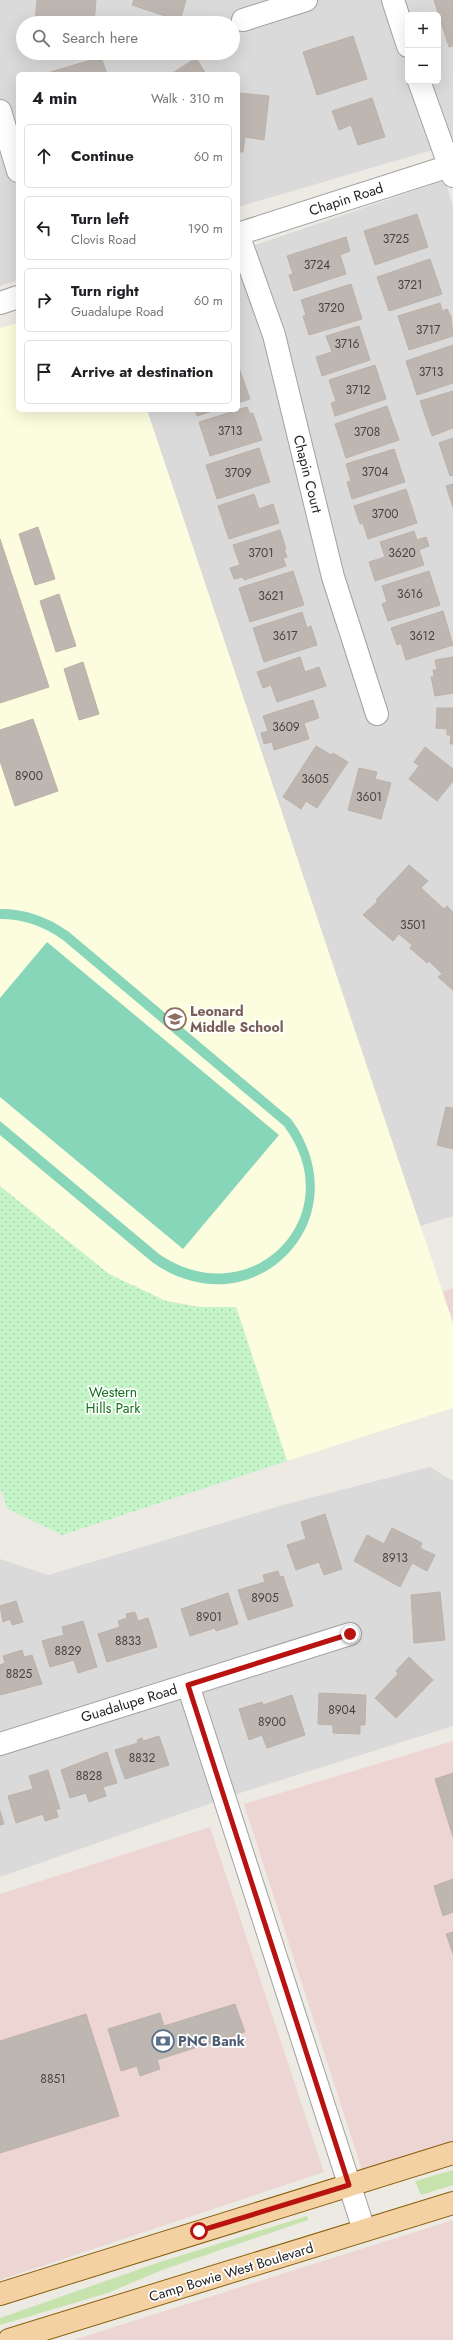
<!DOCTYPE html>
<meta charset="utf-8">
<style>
body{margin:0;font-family:Jost,sans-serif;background:#f6f6f6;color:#202124}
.controls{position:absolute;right:12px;top:12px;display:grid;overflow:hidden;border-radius:6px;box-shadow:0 4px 16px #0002}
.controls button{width:36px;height:36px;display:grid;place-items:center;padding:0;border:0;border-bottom:1px solid #e0e0e0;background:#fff;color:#202124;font:20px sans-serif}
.stop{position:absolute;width:12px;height:12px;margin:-9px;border:3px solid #b91311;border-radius:50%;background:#fff}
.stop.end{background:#b91311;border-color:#fff;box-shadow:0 1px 4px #0008}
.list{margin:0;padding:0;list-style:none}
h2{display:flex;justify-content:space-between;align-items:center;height:52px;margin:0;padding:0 16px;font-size:17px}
h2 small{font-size:13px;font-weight:400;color:#757577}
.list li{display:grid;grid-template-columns:26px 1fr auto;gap:12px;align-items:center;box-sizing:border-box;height:64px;margin:0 8px 8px;padding:0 8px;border:1px solid #e0e0e0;border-radius:6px}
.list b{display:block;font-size:15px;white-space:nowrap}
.list p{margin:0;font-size:13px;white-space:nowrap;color:#757577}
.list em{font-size:13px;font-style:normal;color:#757577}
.icon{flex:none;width:22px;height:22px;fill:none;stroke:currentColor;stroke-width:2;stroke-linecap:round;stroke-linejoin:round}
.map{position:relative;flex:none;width:453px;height:2340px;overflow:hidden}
.search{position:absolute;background:#fff;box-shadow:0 4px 16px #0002;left:16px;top:16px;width:224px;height:44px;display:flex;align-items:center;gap:10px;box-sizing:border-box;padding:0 14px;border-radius:22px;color:#757577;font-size:15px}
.panel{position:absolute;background:#fff;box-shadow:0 4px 16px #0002;left:16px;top:72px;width:224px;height:340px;border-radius:6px}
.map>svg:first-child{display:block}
</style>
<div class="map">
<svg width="453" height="2340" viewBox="0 0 453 2340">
<defs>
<pattern id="park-dots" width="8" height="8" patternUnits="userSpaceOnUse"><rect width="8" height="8" fill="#c4f4c8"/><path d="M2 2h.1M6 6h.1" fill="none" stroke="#a8d1ab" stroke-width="1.8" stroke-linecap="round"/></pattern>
</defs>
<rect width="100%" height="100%" fill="#edeae4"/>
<path fill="#dbdada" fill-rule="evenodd" d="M0,0H453V144L238,207V74H18V280L0,286ZM408,15H438V81H408ZM23,23H233V53H23Z
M445,180L453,207V1216L420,1226L147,410H238V251Z
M430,1467L453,1481V1726L243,1792L0,1877V1559L48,1575L283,1505Z"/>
<path fill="#edd5d4" d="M453,1288V1323L442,1292Z
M453,1741V2141L362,2170L244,1804Z
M210,1827L324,2172L0,2280V1894Z
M453,2220V2340H73Z"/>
<path fill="#fcfcde" d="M18,323V410H147L453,1323V1408L287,1461L236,1307H201L166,1301L134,1289L102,1270L0,1186V328Z"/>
<path fill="#c7e3ad" d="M453,2170V2185L421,2195L415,2181Z
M307,2216L308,2220L162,2270L108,2293L0,2325V2318L157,2263Z"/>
<path fill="url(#park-dots)" d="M0,1186L109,1274L166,1301L198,1307H236L287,1461L62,1535L8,1509L0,1488Z"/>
<path fill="#88d6b9" d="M0,909C26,909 48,917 69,932L291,1119C365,1220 252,1333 152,1262L0,1135V1121L159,1254C251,1317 351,1215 284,1126L63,940C43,926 24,919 0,919Z
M47,942L279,1135L183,1249L0,1097V998Z"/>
<path fill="#bdb6b1" stroke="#beb1a7" d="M37,0H96L94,23L35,21Z
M134,0H186L180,21L132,5Z
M434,0H453V46L449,47Z
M353,36L367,79L317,95L303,52Z
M101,57L107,74H44Z
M196,58L206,74H171Z
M238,93L269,96L264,140L245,137L243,152H238Z
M372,98L385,137L358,145L351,125L339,130L332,111Z
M417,214L428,247L375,265L364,231Z
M346,237L350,251L340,255L346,274L294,291L289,275L293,274L287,256Z
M430,259L442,294L389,311L377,277Z
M351,284L362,319L309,335L303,316L306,315L301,300Z
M440,303L442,311L447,309L451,317L453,336L409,350L398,316Z
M359,326L370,360L322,376L316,357L332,352L326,336Z
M453,345V383L417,395L406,361Z
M238,365L250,399L238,403Z
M375,365L386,399L335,416L331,403L336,401L329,380Z
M453,391V428L432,436L420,401Z
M387,406L399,440L346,458L335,424Z
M247,407L250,414L253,413L262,440L210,456L199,422Z
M195,410H216L197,416Z
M453,438V475L450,476L439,443Z
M259,448L270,482L217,499L206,465Z
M394,449L405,482L352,499L347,482L351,481L346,464Z
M453,484V507L446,486Z
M406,489L417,523L368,539L363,523L360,524L354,506Z
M254,494L259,509L273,504L279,523L229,539L218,506Z
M38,527L55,579L35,585L19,534Z
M280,530L286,549H284L287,557L283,558L286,566L244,580L243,577L234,579L230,568L240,565L233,545Z
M414,531L417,540L426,537L429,546L419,550L424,565L375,581L369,562L385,557L380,542Z
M0,539L49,687L0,703Z
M293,571L304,605L250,622L239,588Z
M429,571L440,605L388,621L382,604L387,602L382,586Z
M59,594L76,646L56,652L40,601Z
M443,611L453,645L406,660L401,643L397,645L391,628Z
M302,612L307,628L311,626L317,645L264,662L253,628Z
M300,657L305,672L319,667L326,686L277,702L271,685L263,688L257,672Z
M453,657V693L435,696L431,677H434L433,670H437L435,660Z
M83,662L99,714L79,720L64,669Z
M313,700L319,718L304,723L309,739L274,750L272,742L264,744L261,733L268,731L263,716Z
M437,708H453V744H450L451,735H447V729L436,728Z
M33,719L58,791L15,806L0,761V730Z
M316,746L331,755L333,753L348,762L317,808L306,801L301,809L283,797Z
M425,747L453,769V781L437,801L409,779L419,766L414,762Z
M359,768L377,772L375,779L391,783L381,819L348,810Z
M409,865L428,881L421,888L444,909L447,906L453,912V990L438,977L442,974L429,961L427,963L410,948L412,945L399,934L393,941L363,915L378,901L376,900Z
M446,1107L453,1108V1149L437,1145Z
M325,1514L342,1569L324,1575L319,1562L296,1570L287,1545L306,1539L301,1522Z
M392,1528L422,1543L420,1548L435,1555L427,1571L412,1563L400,1587L354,1561L367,1535L384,1544Z
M278,1571L280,1577L283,1576L293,1606L248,1620L238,1590L265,1582L263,1575Z
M440,1592L445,1640L414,1643L411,1595Z
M228,1593L238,1624L216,1631L215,1628L190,1636L181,1609Z
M16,1601L23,1622L12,1625L10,1619L3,1622L0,1606Z
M135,1612L138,1621L148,1618L157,1647L107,1662L98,1634L120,1627L118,1621L127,1618L126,1614Z
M83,1621L97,1667L78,1673L74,1660L50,1667L42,1641L64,1635L62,1627Z
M22,1650L24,1657L32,1655L42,1684L0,1695V1665L5,1663L3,1656Z
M409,1657L433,1680L396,1718L375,1698L398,1674L396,1671Z
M319,1693L366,1695L365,1725H360V1734L333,1733V1725L318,1724Z
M292,1695L305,1735L267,1748L262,1735L249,1740L239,1709L262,1702L263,1705Z
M159,1736L169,1765L125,1779L115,1750L138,1743L137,1740L142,1738L143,1741Z
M107,1752L117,1783L103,1787L106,1796L89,1802L86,1793L70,1798L61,1770Z
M48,1770L60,1809H56L58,1817L45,1821L43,1814L16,1823L8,1796L33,1789L29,1776Z
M453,1773V1837L435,1779Z
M0,1811L4,1824L0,1825Z
M453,1879V1912L443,1916L434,1886Z
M453,1932V1954L446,1934Z
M235,2004L245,2032L157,2060L160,2069L140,2076L137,2066L121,2071L108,2029L160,2013L164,2026Z
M86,2014L119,2116L0,2153V2041Z"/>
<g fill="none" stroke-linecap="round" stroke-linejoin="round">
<g stroke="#a1a1a1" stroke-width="24">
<path id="minor" d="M393,0L408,46
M243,20L306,0
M419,81L453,176
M0,111L18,171
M238,234L274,335L333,577L377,714
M238,234L453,165
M0,303L18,297
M188,1685L364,2230
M0,1744L350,1634"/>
</g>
<g stroke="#89610d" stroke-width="24">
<path id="major" d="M0,2294L453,2153
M9,2340L453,2203"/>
</g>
<use href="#minor" stroke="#fff" stroke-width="22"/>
<use href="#major" stroke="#f4d1a2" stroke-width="22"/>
</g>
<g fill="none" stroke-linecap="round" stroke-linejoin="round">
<path stroke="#b91311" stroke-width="5" d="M199,2231L349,2185L188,1685L350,1634"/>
</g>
<defs>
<g id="school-ring" transform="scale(1.15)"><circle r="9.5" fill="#fff" stroke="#8d6e63" stroke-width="1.5"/><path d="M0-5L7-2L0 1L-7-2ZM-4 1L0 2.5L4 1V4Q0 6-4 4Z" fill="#8d6e63"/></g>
<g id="bank-ring" transform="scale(1.15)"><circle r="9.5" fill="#fff" stroke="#5c6f8a" stroke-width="1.5"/><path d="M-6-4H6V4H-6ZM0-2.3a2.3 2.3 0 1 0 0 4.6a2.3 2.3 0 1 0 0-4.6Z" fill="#5c6f8a"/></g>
</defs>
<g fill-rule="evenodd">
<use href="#school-ring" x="175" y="1019"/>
<use href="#bank-ring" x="163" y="2041"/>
</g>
<g text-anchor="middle" stroke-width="3.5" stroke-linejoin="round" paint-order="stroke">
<g font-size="12" fill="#454342">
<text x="396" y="243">3725</text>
<text x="317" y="269">3724</text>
<text x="410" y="289">3721</text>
<text x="331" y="312">3720</text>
<text x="428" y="334">3717</text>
<text x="347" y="348">3716</text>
<text x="431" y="376">3713</text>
<text x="358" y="394">3712</text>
<text x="230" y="435">3713</text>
<text x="367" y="436">3708</text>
<text x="375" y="476">3704</text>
<text x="238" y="477">3709</text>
<text x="385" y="518">3700</text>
<text x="261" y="557">3701</text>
<text x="402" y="557">3620</text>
<text x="410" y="598">3616</text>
<text x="271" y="600">3621</text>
<text x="285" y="640">3617</text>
<text x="422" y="640">3612</text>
<text x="286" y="731">3609</text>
<text x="29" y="780">8900</text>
<text x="315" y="783">3605</text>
<text x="369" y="801">3601</text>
<text x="413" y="929">3501</text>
<text x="395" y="1562">8913</text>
<text x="265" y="1602">8905</text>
<text x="209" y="1621">8901</text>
<text x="128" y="1645">8833</text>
<text x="68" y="1655">8829</text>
<text x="19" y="1678">8825</text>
<text x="342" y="1714">8904</text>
<text x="272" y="1726">8900</text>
<text x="142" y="1762">8832</text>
<text x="89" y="1780">8828</text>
<text x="53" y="2083">8851</text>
</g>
<g font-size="14" fill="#1d1d1d" stroke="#fff">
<text transform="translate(346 199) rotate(-18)" y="5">Chapin Road</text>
<text transform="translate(308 474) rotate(76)" y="5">Chapin Court</text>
<text transform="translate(129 1703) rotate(-17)" y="5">Guadalupe Road</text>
<text transform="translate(231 2272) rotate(-17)" y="5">Camp Bowie West Boulevard</text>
</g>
<g font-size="14" font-weight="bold" fill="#785e54" stroke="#fff" text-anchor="start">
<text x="190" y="1016">Leonard<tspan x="190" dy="16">Middle School</tspan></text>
</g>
<g font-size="14" fill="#14711d" stroke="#fff">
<text x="113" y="1397">Western<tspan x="113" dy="16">Hills Park</tspan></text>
</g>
<g font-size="14" font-weight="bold" fill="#4e5e75" stroke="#fff" text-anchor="start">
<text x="178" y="2046">PNC Bank</text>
</g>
</g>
</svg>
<div class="controls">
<button>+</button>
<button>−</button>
</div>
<div class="stop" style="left:199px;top:2231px"></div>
<div class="stop end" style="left:350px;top:1634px"></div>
<div class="search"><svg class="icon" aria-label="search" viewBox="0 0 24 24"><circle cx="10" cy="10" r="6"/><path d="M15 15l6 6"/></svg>Search here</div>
<section class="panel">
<h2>4 min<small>Walk · 310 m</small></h2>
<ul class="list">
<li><svg class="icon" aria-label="ahead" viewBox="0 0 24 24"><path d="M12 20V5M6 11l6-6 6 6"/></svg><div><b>Continue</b></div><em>60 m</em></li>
<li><svg class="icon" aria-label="left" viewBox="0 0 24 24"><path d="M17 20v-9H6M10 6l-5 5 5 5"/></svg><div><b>Turn left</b><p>Clovis Road</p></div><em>190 m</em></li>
<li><svg class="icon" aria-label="right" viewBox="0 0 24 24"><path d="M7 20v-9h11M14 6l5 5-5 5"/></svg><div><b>Turn right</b><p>Guadalupe Road</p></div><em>60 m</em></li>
<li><svg class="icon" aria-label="arrive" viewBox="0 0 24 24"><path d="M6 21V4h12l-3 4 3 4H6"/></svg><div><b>Arrive at destination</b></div></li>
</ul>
</section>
</div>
